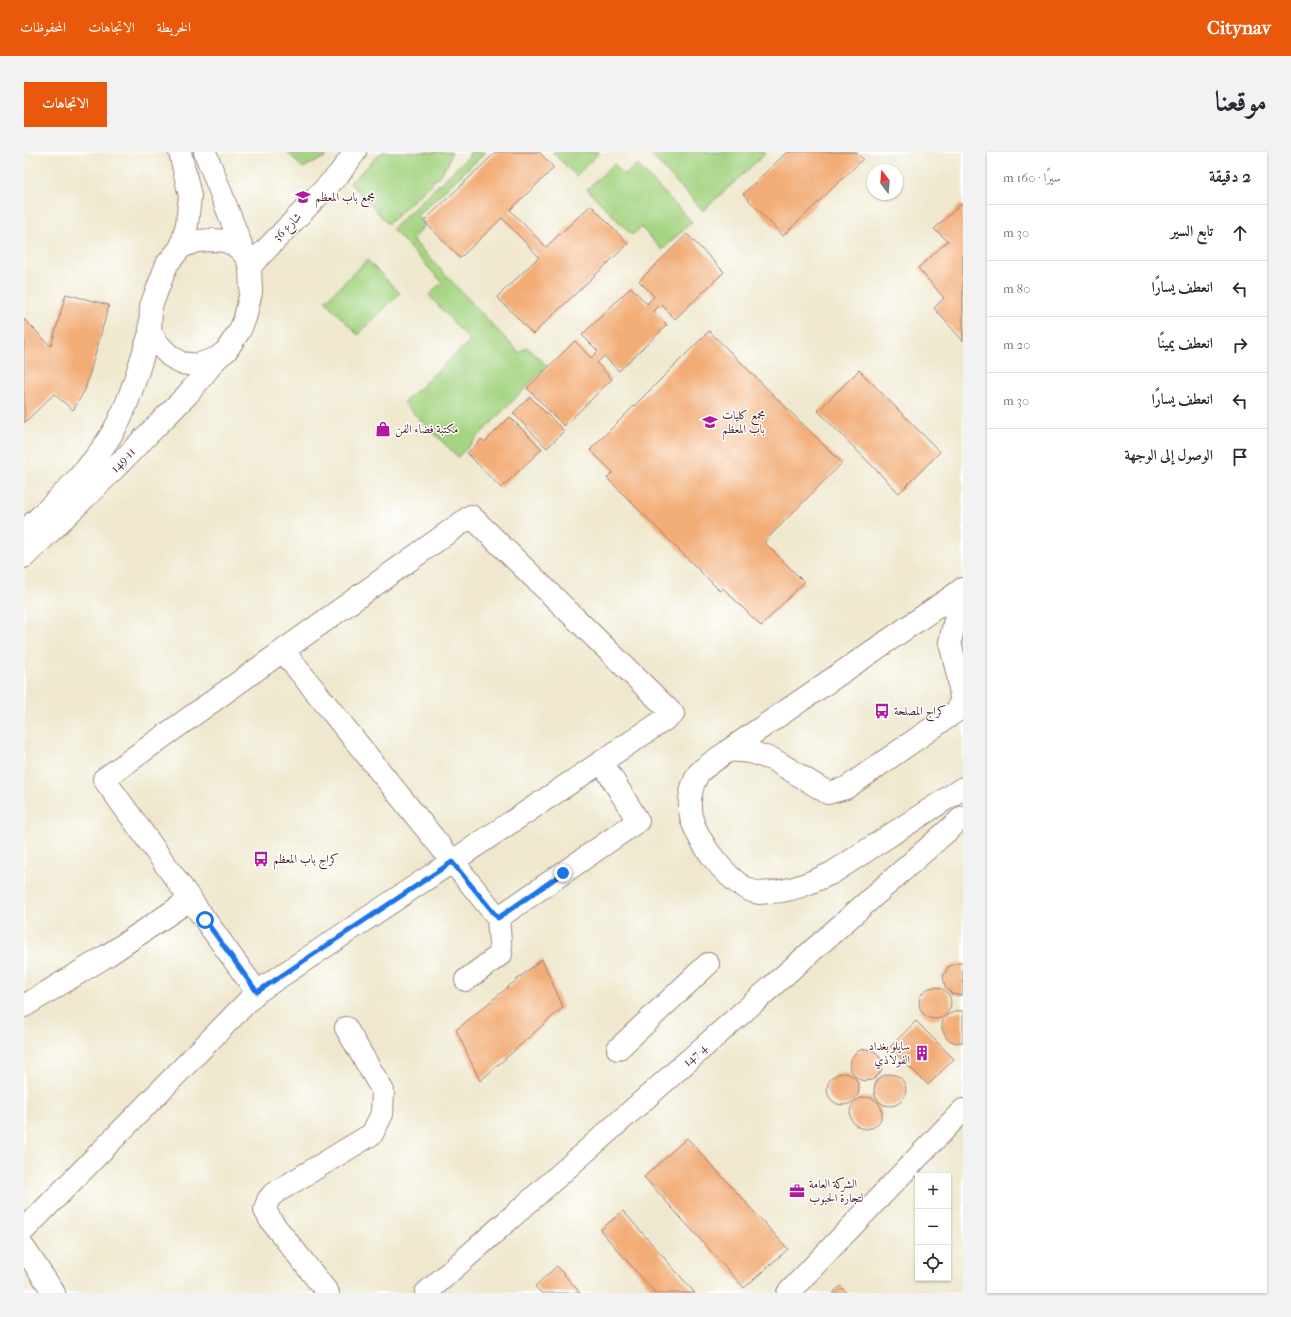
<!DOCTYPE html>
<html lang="ar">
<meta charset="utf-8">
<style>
body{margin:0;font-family:"IM FELL French Canon",Amiri,serif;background:#f2f2f3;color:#2b2b33;direction:rtl}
.controls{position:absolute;right:12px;bottom:12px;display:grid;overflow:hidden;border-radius:0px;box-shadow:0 1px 3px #0004}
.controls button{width:36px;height:36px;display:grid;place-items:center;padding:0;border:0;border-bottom:1px solid #e1e1e2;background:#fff;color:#2b2b33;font:20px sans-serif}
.compass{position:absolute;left:843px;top:12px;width:36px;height:36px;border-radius:50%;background:#fff;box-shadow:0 1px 3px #0004;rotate:344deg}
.stop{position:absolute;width:12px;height:12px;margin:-9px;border:3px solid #1a73e8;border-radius:50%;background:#fff}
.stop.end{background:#1a73e8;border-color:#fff;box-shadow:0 1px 4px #0008}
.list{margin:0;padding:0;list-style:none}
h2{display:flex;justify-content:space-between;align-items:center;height:52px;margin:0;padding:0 16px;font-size:17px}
h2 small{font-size:13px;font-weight:400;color:#7c7c81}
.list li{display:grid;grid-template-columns:26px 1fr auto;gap:12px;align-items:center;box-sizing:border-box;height:56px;padding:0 16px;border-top:1px solid #e1e1e2}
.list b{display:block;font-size:15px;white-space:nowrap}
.list em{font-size:13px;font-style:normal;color:#7c7c81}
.icon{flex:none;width:22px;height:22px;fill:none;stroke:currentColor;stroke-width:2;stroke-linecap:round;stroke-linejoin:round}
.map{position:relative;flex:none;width:939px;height:1141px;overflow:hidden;direction:ltr;border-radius:0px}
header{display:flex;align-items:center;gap:24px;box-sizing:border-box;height:56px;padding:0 20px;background:#ea580c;color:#fff}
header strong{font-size:19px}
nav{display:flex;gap:22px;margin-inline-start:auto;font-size:14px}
.intro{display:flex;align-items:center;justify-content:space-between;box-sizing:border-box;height:96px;padding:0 24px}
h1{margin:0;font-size:28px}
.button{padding:10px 18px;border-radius:0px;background:#ea580c;color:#fff;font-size:14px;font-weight:700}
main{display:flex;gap:24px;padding:0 24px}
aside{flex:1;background:#fff;border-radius:0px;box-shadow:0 1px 3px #0004}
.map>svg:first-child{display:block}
</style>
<header>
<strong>Citynav</strong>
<nav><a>الخريطة</a><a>الاتجاهات</a><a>المحفوظات</a></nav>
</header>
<div class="intro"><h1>موقعنا</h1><a class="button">الاتجاهات</a></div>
<main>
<aside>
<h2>2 دقيقة<small>سيرًا · 160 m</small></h2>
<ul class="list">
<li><svg class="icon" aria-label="ahead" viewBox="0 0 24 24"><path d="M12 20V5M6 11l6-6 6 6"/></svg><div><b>تابع السير</b></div><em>30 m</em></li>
<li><svg class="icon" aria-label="left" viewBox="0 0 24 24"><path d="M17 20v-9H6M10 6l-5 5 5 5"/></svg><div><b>انعطف يسارًا</b></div><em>80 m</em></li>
<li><svg class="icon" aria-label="right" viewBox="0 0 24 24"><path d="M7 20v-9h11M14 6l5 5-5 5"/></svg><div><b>انعطف يمينًا</b></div><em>20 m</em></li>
<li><svg class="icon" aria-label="left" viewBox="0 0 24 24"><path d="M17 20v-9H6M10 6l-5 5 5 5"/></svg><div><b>انعطف يسارًا</b></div><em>30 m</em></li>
<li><svg class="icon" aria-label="arrive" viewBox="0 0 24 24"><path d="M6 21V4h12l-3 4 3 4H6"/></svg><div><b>الوصول إلى الوجهة</b></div></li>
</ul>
</aside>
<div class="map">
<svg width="939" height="1141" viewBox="0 0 939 1141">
<rect width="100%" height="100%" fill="#fff"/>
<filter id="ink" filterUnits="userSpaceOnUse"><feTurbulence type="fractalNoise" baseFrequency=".025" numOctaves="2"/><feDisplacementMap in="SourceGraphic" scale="8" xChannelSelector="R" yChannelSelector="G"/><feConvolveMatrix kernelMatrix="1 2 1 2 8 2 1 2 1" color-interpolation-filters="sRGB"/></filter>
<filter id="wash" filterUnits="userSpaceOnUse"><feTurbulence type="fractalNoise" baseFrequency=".012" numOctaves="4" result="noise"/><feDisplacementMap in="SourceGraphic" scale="16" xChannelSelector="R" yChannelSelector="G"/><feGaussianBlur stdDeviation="0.9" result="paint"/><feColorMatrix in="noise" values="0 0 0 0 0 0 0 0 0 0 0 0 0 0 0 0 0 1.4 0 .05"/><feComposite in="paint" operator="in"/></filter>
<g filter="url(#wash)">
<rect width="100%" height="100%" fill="#efe8ce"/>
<path fill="#a5d482" stroke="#787a56" d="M263,0H306L301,5L279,16Z
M358,0H428L423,13L415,24L364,72L326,31Z
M446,0H462L393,64L401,73L388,87L495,201L503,195L523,214L434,305L379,251L446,189L405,143L418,130L368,77L445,4Z
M528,0H576L552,24Z
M626,0H741L742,1L679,59L625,1Z
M590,12L601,23L613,12L668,70L638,98L617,75L608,83L563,37Z
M343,108L376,141L334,183L301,149Z"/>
<g id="blocks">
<path fill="#f2ac74" d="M472,0H515L530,16L486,58L522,95L567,53L604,92L509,182L473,145L515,105L478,66L436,106L400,69Z
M763,0H832L839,7L759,84L719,42Z
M937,52L939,54V189L910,156L920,146L894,116L924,89L910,77Z
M663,82L700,120L651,167L637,152L630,159L643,173L595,219L580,204L573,211L588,227L540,274L503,236L551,189L567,206L574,199L558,183L607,135L623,152L630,144L615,129Z
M42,142L85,153L61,238L49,258L30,242L0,271V167L27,194Z
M685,179L818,311L740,390L780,430L737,474L699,436L696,439L583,326L589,320L566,298Z
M835,218L916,300L875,341L794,259Z
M506,245L540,279L523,296L489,261Z
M486,265L518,297L477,336L443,301L458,287L461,290Z
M518,807L539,855L456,929L432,878Z
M934,811H939V843H933L928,842L921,835L919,824L924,815Z
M895 851a16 16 0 1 1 32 0a16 16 0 1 1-32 0Z
M933,859H939V890L932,891L923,887L918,877V872L920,867L923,863Z
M892,869L930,907L904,933L866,895Z
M826 913a16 16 0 1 1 32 0a16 16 0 1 1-32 0Z
M803 937a16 16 0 1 1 32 0a16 16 0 1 1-32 0Z
M850 938a16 16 0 1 1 32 0a16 16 0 1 1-32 0Z
M826 961a16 16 0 1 1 32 0a16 16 0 1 1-32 0Z
M663,986L764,1097L720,1136L620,1025Z
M599,1059L671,1141H631L576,1078Z
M533,1114L556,1141H517L511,1134Z
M816,1134L823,1141H809Z"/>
</g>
</g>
<g filter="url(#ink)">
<use href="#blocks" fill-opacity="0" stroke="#9c847c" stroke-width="1"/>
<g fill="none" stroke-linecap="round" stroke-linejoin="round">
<g stroke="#9c847c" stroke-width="24">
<path id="minor" d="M156,0L166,44L163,72L157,95
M181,0L221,103
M226,114L315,22L331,0
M0,380C33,348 67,318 90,278C107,248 115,213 126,181
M0,405L77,330L164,242L193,206L202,199L216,178L221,166L227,140L226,114L221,103L213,95L202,89L189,88L173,89L157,95L143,112L127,154L126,181L136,194L146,204L157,211L173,213L193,206
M939,437L705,598C698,604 678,616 674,622C667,634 664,650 667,664C673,690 707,736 735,741C739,741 744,740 747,740C769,739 788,730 808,721L939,636
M259,499L474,766L614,669L578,610
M705,598L727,600L750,608L804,641L822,636L934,558L937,547L935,528L926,490L938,437
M442,828L477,802L474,766
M0,854L84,803L167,747
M594,897L684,812
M0,1078L233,840L649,562L447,364L80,627L233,840
M0,1096L30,1141
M304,1141L247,1069L241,1058L244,1048L249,1042L348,982L358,962L359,939L322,876
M402,1141L939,665
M764,1141L939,958"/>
</g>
<use href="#minor" stroke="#fff" stroke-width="22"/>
</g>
</g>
<g fill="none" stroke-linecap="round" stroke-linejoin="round" filter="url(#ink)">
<path stroke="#1a73e8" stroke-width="5" d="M181,768L233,840L428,710L474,766L539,721"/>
</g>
<defs>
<g id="university-bare" transform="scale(1.2)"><path d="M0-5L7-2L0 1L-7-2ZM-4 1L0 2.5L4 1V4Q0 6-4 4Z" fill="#b5179e" stroke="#fff" stroke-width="2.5" paint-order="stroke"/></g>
<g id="shop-bare" transform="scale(1.2)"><path d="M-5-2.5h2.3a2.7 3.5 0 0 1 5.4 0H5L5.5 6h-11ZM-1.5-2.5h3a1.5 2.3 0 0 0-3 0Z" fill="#b5179e" stroke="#fff" stroke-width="2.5" paint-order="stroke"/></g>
<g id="bus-bare" transform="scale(1.2)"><path d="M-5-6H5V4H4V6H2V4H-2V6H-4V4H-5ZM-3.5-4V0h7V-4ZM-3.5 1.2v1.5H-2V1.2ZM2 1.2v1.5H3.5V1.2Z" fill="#b5179e" stroke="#fff" stroke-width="2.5" paint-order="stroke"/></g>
<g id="building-bare" transform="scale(1.2)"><path d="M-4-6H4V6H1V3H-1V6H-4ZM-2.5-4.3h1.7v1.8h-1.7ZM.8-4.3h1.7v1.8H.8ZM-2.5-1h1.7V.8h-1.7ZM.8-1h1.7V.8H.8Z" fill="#b5179e" stroke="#fff" stroke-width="2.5" paint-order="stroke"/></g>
<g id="office-bare" transform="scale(1.2)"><path d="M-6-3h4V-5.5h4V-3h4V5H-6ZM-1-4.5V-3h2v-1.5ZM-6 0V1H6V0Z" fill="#b5179e" stroke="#fff" stroke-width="2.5" paint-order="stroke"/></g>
</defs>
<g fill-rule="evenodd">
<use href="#university-bare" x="279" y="45"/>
<use href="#university-bare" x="686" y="270"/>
<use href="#shop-bare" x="359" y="277"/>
<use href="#bus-bare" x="858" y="559"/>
<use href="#bus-bare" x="237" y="707"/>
<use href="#building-bare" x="898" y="901"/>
<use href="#office-bare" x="773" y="1039"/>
</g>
<g text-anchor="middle" stroke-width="3" stroke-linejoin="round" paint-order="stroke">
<g font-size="12" fill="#4a1f2b" stroke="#fff" text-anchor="start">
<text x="291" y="49">مجمع باب المعظم</text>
<text x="698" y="267">مجمع كليات<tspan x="698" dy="14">باب المعظم</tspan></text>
<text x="371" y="281">مكتبة فضاء الفن</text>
<text x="870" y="563">كراج المصلحة</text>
<text x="249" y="711">كراج باب المعظم</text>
<text x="886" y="898" text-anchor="end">سايلو بغداد<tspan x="886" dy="14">الفولاذي</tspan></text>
<text x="785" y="1036">الشركة العامة<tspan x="785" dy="14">لتجارة الحبوب</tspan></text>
</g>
<g font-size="12" fill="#4a1f2b" stroke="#fff">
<text transform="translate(263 75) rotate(-46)" y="4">شارع 36</text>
<text transform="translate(99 308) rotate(-46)" y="4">149-11</text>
<text transform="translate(671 903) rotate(-42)" y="4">147-4</text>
</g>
</g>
</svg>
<div class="controls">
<button>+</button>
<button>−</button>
<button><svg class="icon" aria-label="locate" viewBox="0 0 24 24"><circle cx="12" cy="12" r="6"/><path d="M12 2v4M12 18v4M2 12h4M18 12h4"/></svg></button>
</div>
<svg class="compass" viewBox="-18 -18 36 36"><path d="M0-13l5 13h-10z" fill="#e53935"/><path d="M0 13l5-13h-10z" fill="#7c7c81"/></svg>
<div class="stop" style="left:181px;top:768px"></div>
<div class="stop end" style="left:539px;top:721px"></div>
</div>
</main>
